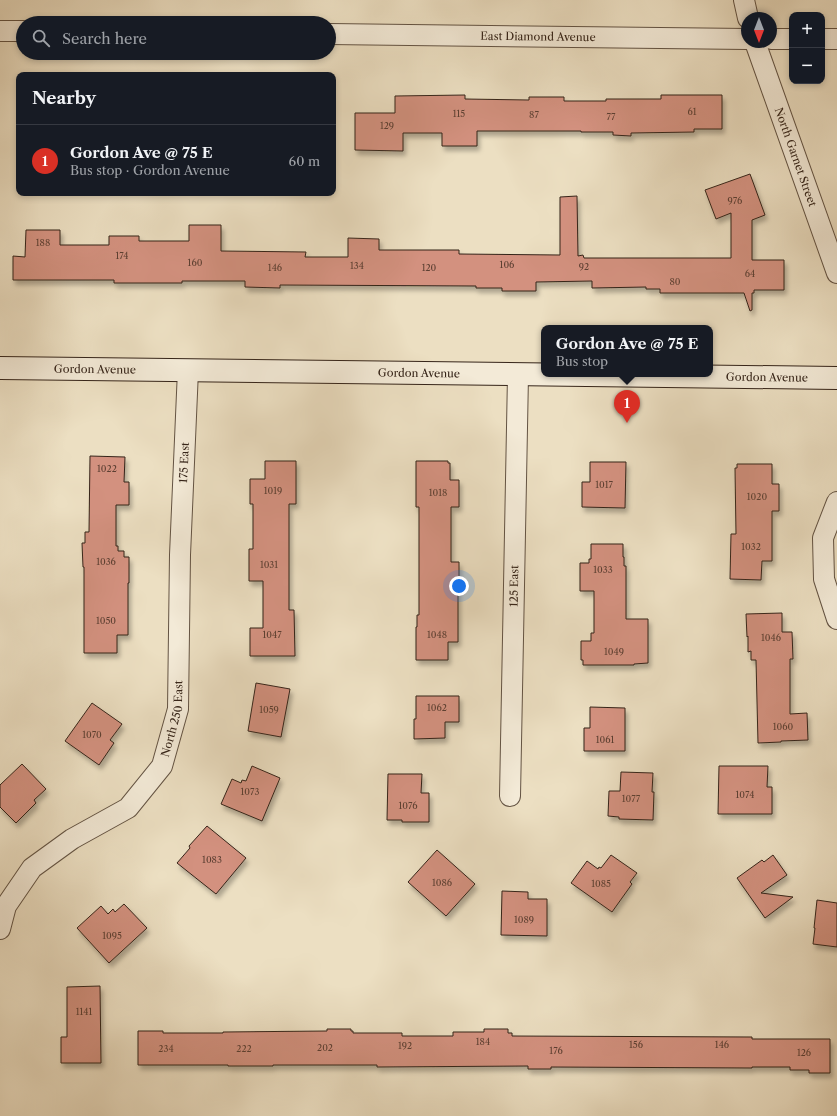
<!DOCTYPE html>
<meta charset="utf-8">
<style>
body{margin:0;font-family:"Libre Caslon Text",serif;background:#20242c;color:#f1f3f6}
.controls{position:absolute;right:12px;top:12px;display:grid;overflow:hidden;border-radius:8px;box-shadow:0 2px 6px #0003}
.controls button{width:36px;height:36px;display:grid;place-items:center;padding:0;border:0;border-bottom:1px solid #363941;background:#171b24;color:#f1f3f6;font:20px sans-serif}
.compass{position:absolute;left:741px;top:12px;width:36px;height:36px;border-radius:50%;background:#171b24;box-shadow:0 2px 6px #0003;rotate:180deg}
.you{position:absolute;left:459px;top:586px;width:14px;height:14px;margin:-10px;border:3px solid #fff;border-radius:50%;background:#1a73e8;box-shadow:0 0 0 6px #1a73e833}
.badge{display:grid;place-items:center;width:26px;height:26px;border-radius:50%;background:#d93025;color:#fff;font-size:13px;font-weight:700}
.pin{position:absolute;translate:-50% -33px;filter:drop-shadow(0 1px 2px #0008)}
.pin::after{content:'';position:absolute;top:21px;width:14px;height:12px;background:inherit;clip-path:polygon(0 0,100% 0,50% 100%)}
.popup{position:absolute;left:541px;top:325px;width:172px;height:52px;box-sizing:border-box;display:grid;place-content:center;border-radius:8px;background:#171b24;filter:drop-shadow(0 1px 3px #0005);font-size:13px;white-space:nowrap;color:#9ea1a6}
.popup b{font-size:15px;color:#f1f3f6}
.popup::after{content:'';position:absolute;left:50%;top:100%;margin-left:-8px;border:8px solid transparent;border-top-color:#171b24}
.list{margin:0;padding:0;list-style:none}
h2{display:flex;justify-content:space-between;align-items:center;height:52px;margin:0;padding:0 16px;font-size:17px}
h2 small{font-size:13px;font-weight:400;color:#9ea1a6}
.list li{display:grid;grid-template-columns:26px 1fr auto;gap:12px;align-items:center;box-sizing:border-box;height:72px;padding:0 16px;border-top:1px solid #363941}
.list b{display:block;font-size:15px;white-space:nowrap}
.list p{margin:0;font-size:13px;white-space:nowrap;color:#9ea1a6}
.list em{font-size:13px;font-style:normal;color:#9ea1a6}
.icon{flex:none;width:22px;height:22px;fill:none;stroke:currentColor;stroke-width:2;stroke-linecap:round;stroke-linejoin:round}
.map{position:relative;flex:none;width:837px;height:1116px;overflow:hidden}
.search{position:absolute;background:#171b24;box-shadow:0 2px 6px #0003;left:16px;top:16px;width:320px;height:44px;display:flex;align-items:center;gap:10px;box-sizing:border-box;padding:0 14px;border-radius:22px;color:#9ea1a6;font-size:15px}
.panel{position:absolute;background:#171b24;box-shadow:0 2px 6px #0003;left:16px;top:72px;width:320px;height:124px;border-radius:8px}
.map>svg:first-child{display:block}
</style>
<div class="map">
<svg width="837" height="1116" viewBox="0 0 837 1116">
<defs>
<filter id="shadow"><feDropShadow dx="2.5" dy="4.5" stdDeviation="2" flood-color="#0004"/></filter>
</defs>
<rect width="100%" height="100%" fill="#ecdfc2"/>
<filter id="stains"><feTurbulence type="fractalNoise" baseFrequency=".005" numOctaves="4"/><feColorMatrix values="0 0 0 0 .2 0 0 0 0 .09 0 0 0 0 .02 0 0 0 .5 -.17"/></filter>
<radialGradient id="worn" r=".72"><stop offset=".6" stop-color="#630" stop-opacity="0"/><stop offset="1" stop-color="#630" stop-opacity=".3"/></radialGradient>
<path fill="#d3917f" stroke="#352419" filter="url(#shadow)" d="M465,95V99L529,100V97H564V101H606V99H661V95H722V129H694V132L631,133V136L613,135V132H581V131H477V146H442V133H403V151L355,150V113H395V96Z
M750,174L765,215L752,220V260H784V290H754V293H752V310L750,311L744,293H660V289H646V287L592,288V281L536,282V291H502V288H476V286L280,285V288L245,287V281H182V283H114V280H13V256L25,257L26,230H60V245H109V236H139V241H189V225H221V251L306,252L305,257H348V238L379,239V250H459V254L560,255V197L577,196L578,256L583,255L584,258H731V213L716,219L705,190Z
M90,456L125,457L124,482H129V505H116V546H118V551H124V557H129V583H128V635H117V653H84V567H83L82,543H85V532H89Z
M265,461H296V504H289V610H294L295,656H250V628H263V581H249V549H253V504H250V479H265Z
M416,461H448V463H450V480H459V507H451V562H459V589H458V642H448V660H416V627H417V615H419V507H416Z
M590,462H626L625,508L582,507V482H590Z
M737,464H772V484H779V511H772V561H762L761,580L730,579L731,534H736L735,468H737Z
M591,544H623V557H624V566H626V619H648V663L634,664V665H583V660H581V641H591V633H594V591H580V563H589V559H591Z
M782,613V632H792L793,659H790V714L807,713L808,740L781,741V742L758,743L756,660H751V651L748,652V636L747,637L746,614Z
M256,683L290,689L281,737L248,731Z
M416,696H459V722H445V738L414,739V719H416Z
M92,703L122,724L110,740L114,743L99,765L65,741Z
M590,707L625,708V751H584V728H590Z
M22,764L46,789L34,800L36,803L16,823L0,807V785Z
M252,766L280,778L262,821L221,804L232,779L241,783L242,780L246,781Z
M719,766H768L767,787H772V814H718Z
M621,772L653,773L652,792H654L653,820L619,819V817L608,816L609,791H620Z
M388,774H422L421,793H429V822H402V820H387Z
M207,826L246,858L216,894L177,863L190,848L189,846Z
M437,850L475,884L446,916L408,882Z
M611,855L637,873L630,882L632,884L612,912L571,883L587,861L598,869L599,867L601,868Z
M773,855L787,875L761,893L793,897L765,918L737,878L762,860L764,862Z
M502,891L528,892V899H547V936L501,935Z
M817,900L837,903V947L813,944L815,928H814Z
M124,904L147,928L109,963L77,928L101,906L108,914L113,909L115,912Z
M100,986L101,1063H61V1037H67V987Z
M327,1029H351V1031H353V1033H402V1036H453V1032H484V1029H508V1033H512V1036L752,1037V1039H830V1073H809V1070H790V1067H752V1068L551,1067V1069H528V1066L377,1067V1065H273V1066H228V1065H138V1031H163V1033H223V1032L327,1031Z"/>
<g fill="none" stroke-linecap="round" stroke-linejoin="round">
<g stroke="#635343" stroke-width="22">
<g id="street">
<path d="M744,0L748,18"/>
<path d="M0,31H23"/>
<path id="s1" d="M329,34L747,39"/>
<path d="M771,39H792"/>
<path d="M822,39H837"/>
<path id="s2" d="M755,42L837,273"/>
<path d="M837,502L823,538L824,579L837,619"/>
<path id="s3" d="M510,796L518,375"/>
<path id="s4" d="M0,929L6,906L32,868L72,839L128,808L162,766L178,709L180,555L188,370"/>
</g>
</g>
<g stroke="#352419" stroke-width="24">
<g id="secondary">
<path id="s5" d="M0,368L837,378"/>
</g>
</g>
<use href="#street" stroke="#f3ead7" stroke-width="20"/>
<use href="#secondary" stroke="#f3ead7" stroke-width="22"/>
</g>
<g text-anchor="middle" stroke-width="3" stroke-linejoin="round" paint-order="stroke">
<g font-size="9" fill="#5c3f32">
<text x="692" y="115">61</text>
<text x="459" y="117">115</text>
<text x="534" y="118">87</text>
<text x="611" y="120">77</text>
<text x="387" y="129">129</text>
<text x="735" y="204">976</text>
<text x="43" y="246">188</text>
<text x="122" y="259">174</text>
<text x="195" y="266">160</text>
<text x="507" y="268">106</text>
<text x="357" y="269">134</text>
<text x="584" y="270">92</text>
<text x="275" y="271">146</text>
<text x="429" y="271">120</text>
<text x="750" y="277">64</text>
<text x="675" y="285">80</text>
<text x="107" y="472">1022</text>
<text x="604" y="488">1017</text>
<text x="273" y="494">1019</text>
<text x="438" y="496">1018</text>
<text x="757" y="500">1020</text>
<text x="751" y="550">1032</text>
<text x="106" y="565">1036</text>
<text x="269" y="568">1031</text>
<text x="603" y="573">1033</text>
<text x="106" y="624">1050</text>
<text x="272" y="638">1047</text>
<text x="437" y="638">1048</text>
<text x="771" y="641">1046</text>
<text x="614" y="655">1049</text>
<text x="437" y="711">1062</text>
<text x="269" y="713">1059</text>
<text x="783" y="730">1060</text>
<text x="92" y="738">1070</text>
<text x="605" y="743">1061</text>
<text x="250" y="795">1073</text>
<text x="745" y="798">1074</text>
<text x="631" y="802">1077</text>
<text x="408" y="809">1076</text>
<text x="212" y="863">1083</text>
<text x="442" y="886">1086</text>
<text x="601" y="887">1085</text>
<text x="524" y="923">1089</text>
<text x="112" y="939">1095</text>
<text x="84" y="1015">1141</text>
<text x="483" y="1045">184</text>
<text x="636" y="1048">156</text>
<text x="722" y="1048">146</text>
<text x="405" y="1049">192</text>
<text x="325" y="1051">202</text>
<text x="166" y="1052">234</text>
<text x="244" y="1052">222</text>
<text x="556" y="1054">176</text>
<text x="804" y="1056">126</text>
</g>
<g font-size="11" fill="#352419" stroke="#f3ead7">
<text dy="4" stroke="none"><textPath href="#s1" startOffset="209">East Diamond Avenue</textPath></text>
<text dy="4" stroke="none"><textPath href="#s2" startOffset="122">North Garnet Street</textPath></text>
<text dy="4" stroke="none"><textPath href="#s5" startOffset="95">Gordon Avenue</textPath></text>
<text dy="4" stroke="none"><textPath href="#s5" startOffset="419">Gordon Avenue</textPath></text>
<text dy="4" stroke="none"><textPath href="#s5" startOffset="767">Gordon Avenue</textPath></text>
<text dy="4" stroke="none"><textPath href="#s4" startOffset="543">175 East</textPath></text>
<text dy="4" stroke="none"><textPath href="#s3" startOffset="210">125 East</textPath></text>
<text dy="4" stroke="none"><textPath href="#s4" startOffset="286">North 250 East</textPath></text>
</g>
</g>
<rect width="100%" height="100%" filter="url(#stains)"/>
<rect width="100%" height="100%" fill="url(#worn)"/>
</svg>
<div class="controls">
<button>+</button>
<button>−</button>
</div>
<svg class="compass" viewBox="-18 -18 36 36"><path d="M0-13l5 13h-10z" fill="#e53935"/><path d="M0 13l5-13h-10z" fill="#9ea1a6"/></svg>
<div class="you"></div>
<div class="pin badge" style="left:627px;top:423px">1</div>
<div class="popup"><b>Gordon Ave @ 75 E</b>Bus stop</div>
<div class="search"><svg class="icon" aria-label="search" viewBox="0 0 24 24"><circle cx="10" cy="10" r="6"/><path d="M15 15l6 6"/></svg>Search here</div>
<section class="panel">
<h2>Nearby<small></small></h2>
<ul class="list">
<li><span class="badge">1</span><div><b>Gordon Ave @ 75 E</b><p>Bus stop · Gordon Avenue</p></div><em>60 m</em></li>
</ul>
</section>
</div>
